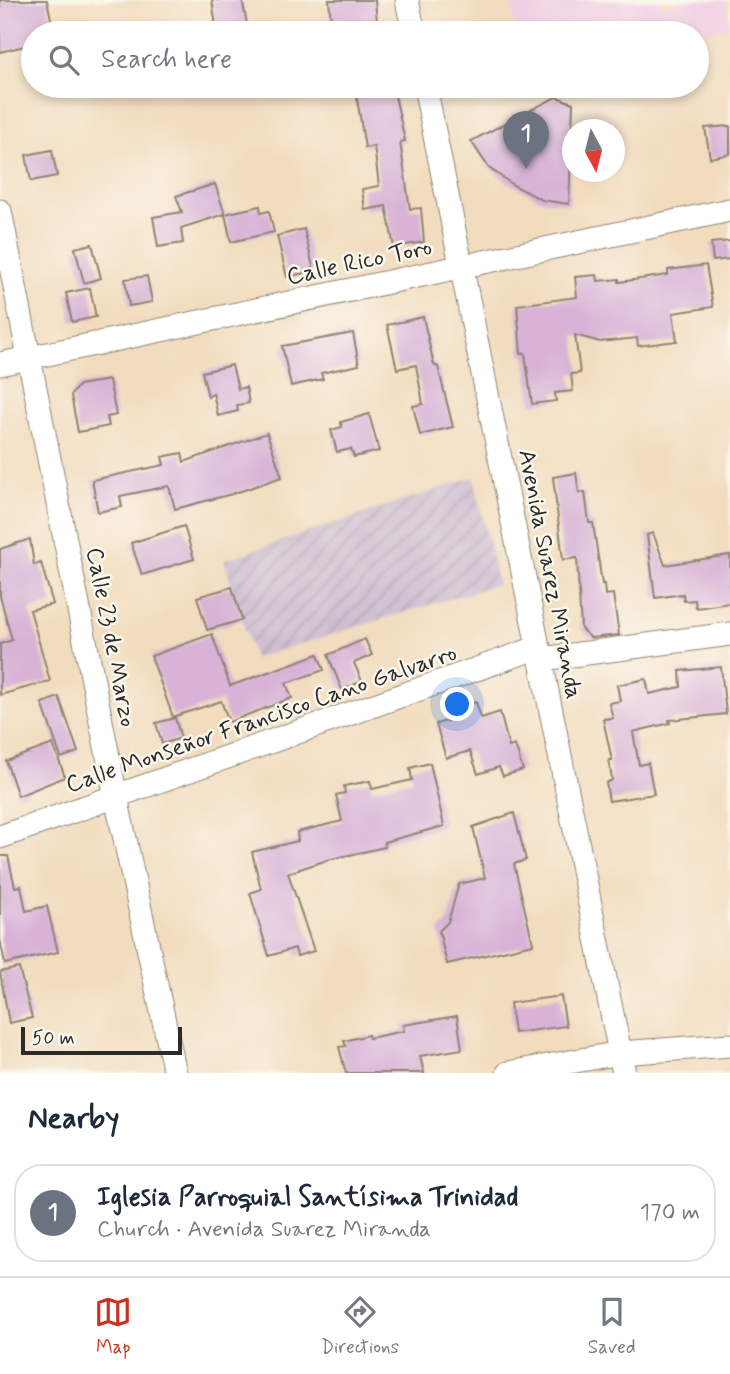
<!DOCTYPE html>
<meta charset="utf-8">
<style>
body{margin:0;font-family:Mynerve,sans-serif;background:#f6f6f7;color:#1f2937}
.compass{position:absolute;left:562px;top:119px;width:63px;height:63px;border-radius:50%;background:#fff;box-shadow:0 4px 10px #0003;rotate:173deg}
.scale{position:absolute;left:21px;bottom:18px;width:161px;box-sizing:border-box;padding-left:7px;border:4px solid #2b2b2b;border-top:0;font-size:19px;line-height:24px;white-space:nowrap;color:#2b2b2b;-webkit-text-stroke:5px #fbf7ec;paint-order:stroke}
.you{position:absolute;left:458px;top:705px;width:24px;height:24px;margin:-18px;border:5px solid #fff;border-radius:50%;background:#1a73e8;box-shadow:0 0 0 10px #1a73e833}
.badge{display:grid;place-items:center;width:46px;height:46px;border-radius:50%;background:#c8321e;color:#fff;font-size:23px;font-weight:700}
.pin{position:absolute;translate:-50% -58px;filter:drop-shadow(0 2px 4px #0008)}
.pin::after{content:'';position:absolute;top:37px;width:24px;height:21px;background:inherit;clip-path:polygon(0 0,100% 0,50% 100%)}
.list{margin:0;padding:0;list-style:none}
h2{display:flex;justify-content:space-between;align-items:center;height:91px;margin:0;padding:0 28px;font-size:30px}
h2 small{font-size:23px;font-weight:400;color:#747a83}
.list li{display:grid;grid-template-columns:46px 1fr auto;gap:21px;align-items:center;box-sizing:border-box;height:98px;margin:0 14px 14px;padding:0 14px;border:2px solid #e0e1e3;border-radius:28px}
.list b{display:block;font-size:26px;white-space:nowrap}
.list p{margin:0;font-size:23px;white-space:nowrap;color:#747a83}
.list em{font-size:23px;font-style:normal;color:#747a83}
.icon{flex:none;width:38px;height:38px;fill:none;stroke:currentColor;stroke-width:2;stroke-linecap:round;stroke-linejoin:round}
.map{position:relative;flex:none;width:730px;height:1073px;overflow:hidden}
.search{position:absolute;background:#fff;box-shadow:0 4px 10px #0003;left:21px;right:21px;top:21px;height:77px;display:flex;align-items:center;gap:18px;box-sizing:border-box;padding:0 24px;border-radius:38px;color:#747a83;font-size:26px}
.sheet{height:203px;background:#fff}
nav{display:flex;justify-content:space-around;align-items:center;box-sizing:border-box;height:98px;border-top:2px solid #e0e1e3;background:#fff;font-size:19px;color:#747a83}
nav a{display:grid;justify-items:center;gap:4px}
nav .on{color:#c8321e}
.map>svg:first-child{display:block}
</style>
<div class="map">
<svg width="730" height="1073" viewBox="0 0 730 1073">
<defs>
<pattern id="industrial-furrows" width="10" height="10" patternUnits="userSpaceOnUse" patternTransform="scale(1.75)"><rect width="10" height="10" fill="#cebed1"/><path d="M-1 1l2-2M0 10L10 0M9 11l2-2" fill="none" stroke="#b1a3b4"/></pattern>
</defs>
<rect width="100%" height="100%" fill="#fbf7ec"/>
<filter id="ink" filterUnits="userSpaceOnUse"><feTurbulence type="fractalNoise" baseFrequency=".0143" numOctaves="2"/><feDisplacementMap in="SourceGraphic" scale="14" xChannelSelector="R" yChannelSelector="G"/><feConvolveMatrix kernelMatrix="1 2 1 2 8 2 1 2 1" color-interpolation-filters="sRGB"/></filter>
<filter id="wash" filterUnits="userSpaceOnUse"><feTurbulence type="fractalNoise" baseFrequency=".00686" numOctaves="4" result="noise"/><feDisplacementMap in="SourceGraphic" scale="28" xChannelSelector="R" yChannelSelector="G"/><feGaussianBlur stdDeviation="1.57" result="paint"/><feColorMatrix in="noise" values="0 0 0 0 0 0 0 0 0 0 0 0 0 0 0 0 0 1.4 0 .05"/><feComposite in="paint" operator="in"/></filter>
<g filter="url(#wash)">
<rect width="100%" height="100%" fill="#f2dcbe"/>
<path fill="#f0d0e4" d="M510,0H660L662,6L690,0H725L729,27L697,33H667L665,28L639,33H516Z"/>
<path fill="url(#industrial-furrows)" d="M474,477L498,584L254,658L224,560Z"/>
<g id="blocks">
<path fill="#d8b3d7" d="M0,0H47L54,33H33V44L0,52Z
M212,0H242L249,33H217Z
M329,0H375L378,33H332Z
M355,86H393L405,141L400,142L410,209L421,208L424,242L394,247L386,206L365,210L362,189L379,186L374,146L365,148Z
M556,97L573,103L569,204L542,200L513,185L489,168L471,141Z
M730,126V154L710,158L705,128Z
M52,150L57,176L31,181L26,155Z
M215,184L225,214L181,228L183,243L158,247L153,217L182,212L176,196Z
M260,206L261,213L269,211L274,232L231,242L225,214Z
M304,229L314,271L287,277L277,236Z
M730,241V259L713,261L711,243Z
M92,244L101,278L84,283L75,248Z
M706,265L713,307L673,313L677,341L638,346L637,338L600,342L575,335L580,373L571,374L573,391L555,393L556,401L532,404L525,353L521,354L517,305L577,297L575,277L597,275L598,281L619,279V282L668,275V270Z
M147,276L152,302L129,306L125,279Z
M90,288L96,317L72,322L66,293Z
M423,317L434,365L438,367L453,427L420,435L413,406L423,404L416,365L397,369L387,325Z
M353,333L359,365L321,373L323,379L291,386L282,346Z
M232,365L238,389L246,387L249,403L237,405L238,411L218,416L213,393L208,397L202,372Z
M109,380L116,415L107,417L109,426L78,432L71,395L79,385Z
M369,414L379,451L354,457L351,449L337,452L331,430L342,427L341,422Z
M267,433L282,477L232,494L175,509L169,486L120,496L122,507L98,512L92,480L164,465L162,457L182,453L184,462Z
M576,473L579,493L585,492L589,523H593L602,584H604L605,595L613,594L619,635L591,638L581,629L577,558L563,560L553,477Z
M184,526L194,559L142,575L131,543Z
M653,533L665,565L730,555V603L696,608L695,600L684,601L683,594L655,598L647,535Z
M30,539L34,565L41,563L53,604L30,610L50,681L0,695V644L12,640L0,596V549Z
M232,587L242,620L207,630L197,597Z
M212,634L230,686L318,654L324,670L286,683L292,698L229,722L221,701L173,717L151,656Z
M365,639L372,655L354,663L362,681L342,690L328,655Z
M721,667L726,714L669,720L670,723L633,732L639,765L648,763L654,794L609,801L606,783L612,780L609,760H612L603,719L613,718L609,703L620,701L617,685L646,679L649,694L681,687L680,671Z
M59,697L78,752L61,758L42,703Z
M476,702L481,718L500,712L509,747L515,745L523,770L503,776L499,767L478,774L470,751L446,758L436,724L460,717L457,708Z
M175,718L181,738L162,744L156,723Z
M53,744L65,777L18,796L6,761Z
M430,763L444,826L384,842L385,847L327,860L288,873L314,951L297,956L295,948L269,956L250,893L261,889L252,852L298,841L297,832L342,821L336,795L345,793L344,786L370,781L372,789L412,780L410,768Z
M514,813L526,860L514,864L533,944L447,964L439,931L448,922L459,884L485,878L473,827Z
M0,856H8L15,887L21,886L26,911L47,906L58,952L5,964L0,939Z
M19,968L32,1018L9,1023L0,972Z
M561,996L566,1026L514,1033L510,1003Z
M457,1016L462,1049L420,1056L424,1073H346L339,1047L346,1046L344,1041L368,1035L369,1038L404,1031L403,1025Z"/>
</g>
</g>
<g filter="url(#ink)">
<use href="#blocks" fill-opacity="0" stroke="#8e8474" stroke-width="2"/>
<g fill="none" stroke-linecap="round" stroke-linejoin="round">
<g stroke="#8e8474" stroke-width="25">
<path id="minor" d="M407,0L414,33
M425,86L624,1073
M0,211L116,797L175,1073
M0,364L730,210
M542,659L730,634
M0,837L539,647
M508,1073L620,1053L730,1045"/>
</g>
<use href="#minor" stroke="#fff" stroke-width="23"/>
</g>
</g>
<g text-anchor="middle" stroke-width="5" stroke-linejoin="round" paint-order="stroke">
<g font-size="24" fill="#2b2b2b" stroke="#fbf7ec">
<text transform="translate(359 261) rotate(-12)" y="8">Calle Rico Toro</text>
<text transform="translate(551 574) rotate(79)" y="8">Avenida Suarez Miranda</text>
<text transform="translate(112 637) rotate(79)" y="8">Calle 23 de Marzo</text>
<text transform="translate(261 718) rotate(-19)" y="8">Calle Monseñor Francisco Cano Galvarro</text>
</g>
</g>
</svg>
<svg class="compass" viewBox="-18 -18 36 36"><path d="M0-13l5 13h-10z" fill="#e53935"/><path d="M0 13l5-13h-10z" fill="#747a83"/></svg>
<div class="scale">50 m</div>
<div class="you"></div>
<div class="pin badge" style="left:526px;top:169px;background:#6b7280">1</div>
<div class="search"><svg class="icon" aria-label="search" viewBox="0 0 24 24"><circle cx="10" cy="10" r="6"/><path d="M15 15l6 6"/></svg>Search here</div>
</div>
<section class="sheet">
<h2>Nearby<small></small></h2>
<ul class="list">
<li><span class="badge" style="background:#6b7280">1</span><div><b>Iglesia Parroquial Santísima Trinidad</b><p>Church · Avenida Suarez Miranda</p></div><em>170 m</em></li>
</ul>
</section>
<nav>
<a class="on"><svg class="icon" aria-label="map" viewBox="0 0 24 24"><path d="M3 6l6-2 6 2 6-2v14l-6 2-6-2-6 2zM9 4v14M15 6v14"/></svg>Map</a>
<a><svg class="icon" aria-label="directions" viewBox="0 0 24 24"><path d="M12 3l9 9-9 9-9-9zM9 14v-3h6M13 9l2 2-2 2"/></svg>Directions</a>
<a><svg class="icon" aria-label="saved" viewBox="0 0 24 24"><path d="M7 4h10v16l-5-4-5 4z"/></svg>Saved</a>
</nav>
